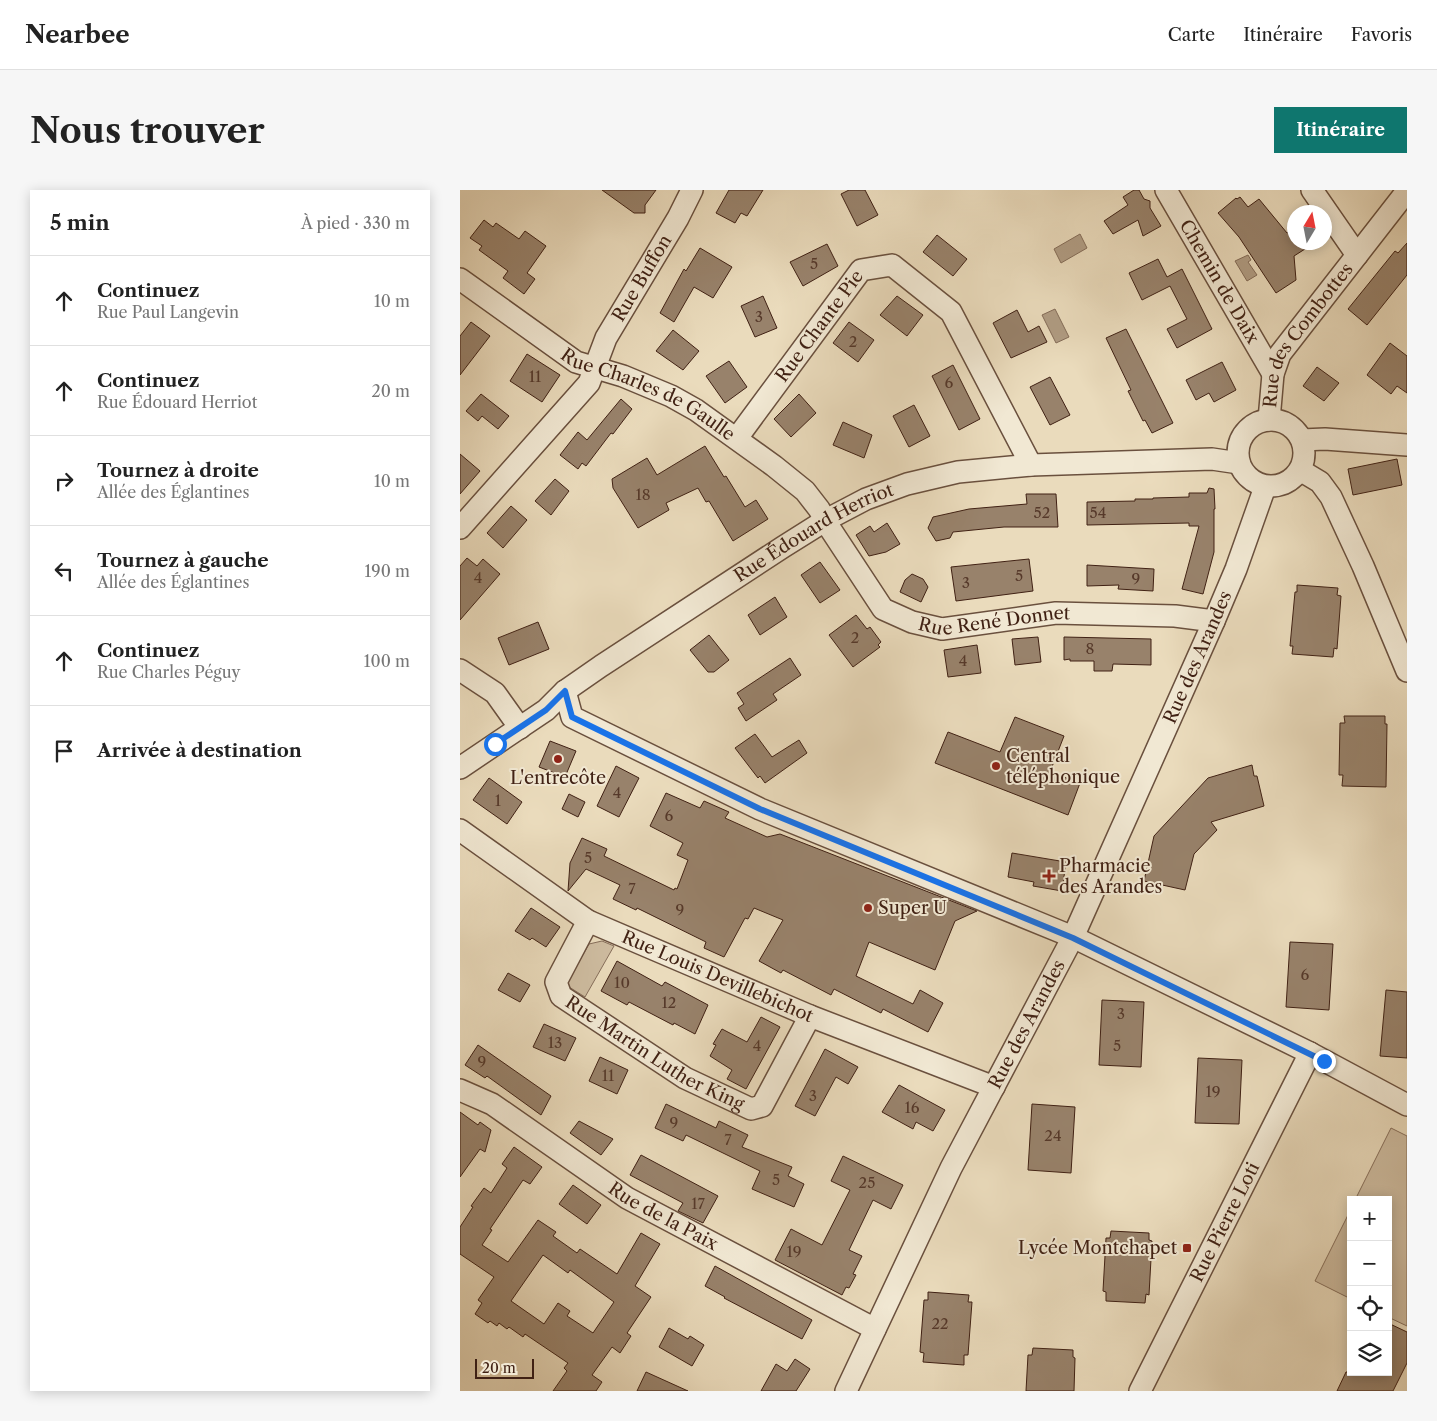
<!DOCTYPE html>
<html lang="fr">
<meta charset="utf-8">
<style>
body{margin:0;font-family:"Libre Caslon Text",serif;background:#f6f6f6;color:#222}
.controls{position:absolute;right:15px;bottom:15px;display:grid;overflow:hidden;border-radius:0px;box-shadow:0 2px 12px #0003}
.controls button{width:45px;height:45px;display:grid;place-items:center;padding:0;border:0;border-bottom:1px solid #e0e0e0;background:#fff;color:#222;font:25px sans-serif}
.compass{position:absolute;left:827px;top:15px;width:45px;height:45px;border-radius:50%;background:#fff;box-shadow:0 2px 12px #0003;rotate:10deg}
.scale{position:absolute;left:15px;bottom:12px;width:59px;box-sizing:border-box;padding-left:5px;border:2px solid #402114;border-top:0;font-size:14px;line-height:18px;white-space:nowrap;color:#402114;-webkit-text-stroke:4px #f1e8d3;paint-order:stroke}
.stop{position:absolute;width:15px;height:15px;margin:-11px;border:4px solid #1a73e8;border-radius:50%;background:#fff}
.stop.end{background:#1a73e8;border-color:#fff;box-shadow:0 1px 5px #0008}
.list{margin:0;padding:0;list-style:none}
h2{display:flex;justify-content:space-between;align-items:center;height:65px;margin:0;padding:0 20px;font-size:21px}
h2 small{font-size:16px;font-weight:400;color:#767676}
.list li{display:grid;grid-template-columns:32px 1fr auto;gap:15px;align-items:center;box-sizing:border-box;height:90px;padding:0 20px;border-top:1px solid #e0e0e0}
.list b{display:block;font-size:19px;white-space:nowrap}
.list p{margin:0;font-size:16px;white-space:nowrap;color:#767676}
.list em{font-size:16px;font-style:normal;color:#767676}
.icon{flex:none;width:28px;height:28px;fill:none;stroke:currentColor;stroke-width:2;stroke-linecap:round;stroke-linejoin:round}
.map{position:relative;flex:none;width:947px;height:1201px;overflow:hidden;border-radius:0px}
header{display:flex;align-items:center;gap:30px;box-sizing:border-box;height:70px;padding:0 25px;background:#fff;border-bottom:1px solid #e0e0e0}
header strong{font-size:24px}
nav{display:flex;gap:28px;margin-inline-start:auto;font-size:18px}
.intro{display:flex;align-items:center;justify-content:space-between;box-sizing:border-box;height:120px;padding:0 30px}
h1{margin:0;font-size:35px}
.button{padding:12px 22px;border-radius:0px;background:#0f766e;color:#fff;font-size:18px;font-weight:700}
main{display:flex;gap:30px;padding:0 30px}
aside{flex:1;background:#fff;border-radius:0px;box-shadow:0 2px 12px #0003}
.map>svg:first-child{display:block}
</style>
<header>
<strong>Nearbee</strong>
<nav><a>Carte</a><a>Itinéraire</a><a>Favoris</a></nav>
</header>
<div class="intro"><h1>Nous trouver</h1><a class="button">Itinéraire</a></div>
<main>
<aside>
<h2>5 min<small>À pied · 330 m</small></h2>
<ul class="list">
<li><svg class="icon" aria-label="ahead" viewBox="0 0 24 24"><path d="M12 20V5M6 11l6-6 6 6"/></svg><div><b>Continuez</b><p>Rue Paul Langevin</p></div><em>10 m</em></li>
<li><svg class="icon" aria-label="ahead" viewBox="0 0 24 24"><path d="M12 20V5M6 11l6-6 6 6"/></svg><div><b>Continuez</b><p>Rue Édouard Herriot</p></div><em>20 m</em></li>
<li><svg class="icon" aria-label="right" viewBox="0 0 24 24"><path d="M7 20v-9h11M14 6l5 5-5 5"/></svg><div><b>Tournez à droite</b><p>Allée des Églantines</p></div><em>10 m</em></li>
<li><svg class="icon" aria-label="left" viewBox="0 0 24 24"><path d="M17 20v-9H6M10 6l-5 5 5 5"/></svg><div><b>Tournez à gauche</b><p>Allée des Églantines</p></div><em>190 m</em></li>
<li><svg class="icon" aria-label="ahead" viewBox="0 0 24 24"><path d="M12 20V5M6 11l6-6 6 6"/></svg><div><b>Continuez</b><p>Rue Charles Péguy</p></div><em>100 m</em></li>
<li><svg class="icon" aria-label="arrive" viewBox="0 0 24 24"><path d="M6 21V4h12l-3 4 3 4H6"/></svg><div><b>Arrivée à destination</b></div></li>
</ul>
</aside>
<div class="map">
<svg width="947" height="1201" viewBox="0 0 947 1201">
<rect width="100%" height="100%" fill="#eadbbc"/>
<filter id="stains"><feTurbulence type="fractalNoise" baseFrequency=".004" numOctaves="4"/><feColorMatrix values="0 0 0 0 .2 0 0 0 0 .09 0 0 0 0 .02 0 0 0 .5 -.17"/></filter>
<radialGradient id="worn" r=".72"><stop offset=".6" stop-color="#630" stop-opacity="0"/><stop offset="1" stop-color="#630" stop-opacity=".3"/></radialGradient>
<path fill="#cdbb9f" stroke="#866e5a" d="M142,751L154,756L125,807L106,795L129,754Z
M931,938L947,946V1136L928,1127V1010H895Z
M891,1019V1109L855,1091Z"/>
<path fill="#b09c83" stroke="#836b57" d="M620,44L627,58L601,73L594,59Z
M788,65L791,70L788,72L797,85L787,91L775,71Z
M595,119L609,147L596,153L582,125Z"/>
<path fill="#98826b" stroke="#402114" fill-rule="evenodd" d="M142,0H196L185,15V23H174Z
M269,0H303L287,26L281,23L275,33L256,23Z
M389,0H405L418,25L397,36L381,4Z
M674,0H679L684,9L690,11V18L701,36L683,46L678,30L653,44L644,31L668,15L663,7Z
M780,7L788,17L799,9L827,43L834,38V52H856L834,66L836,90L816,103L779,47L758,23L776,8L777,9Z
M24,30L33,37L36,33L59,49L65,41L86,56L67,83L75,89L64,104L43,88L48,81L19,60L22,56L10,48Z
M477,45L507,69L493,86L463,62Z
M947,53V85L907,135L888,119L935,61L938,63Z
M367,54L378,76L343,96L330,72Z
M240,58L272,77L253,108L234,97L214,132L200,123L224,79L226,81Z
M698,69L707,87L722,79L752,139L717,158L707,139L727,129L710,96L682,110L669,83Z
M303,106L317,138L295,147L281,116Z
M437,106L463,125L447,146L420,125Z
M557,120L568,142L579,136L587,152L551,168L533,133Z
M11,132L30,146L0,185V146Z
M389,132L414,150L398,172L373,153Z
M666,139L713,233L692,243L685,230L683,231L668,201L671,200L646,148Z
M213,140L239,161L223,180L196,161Z
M930,153L947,166V203L937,196L931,204L907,185Z
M67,164L100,185L82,212L50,191Z
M269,171L287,197L265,213L246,186Z
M762,172L776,200L754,212L749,203L736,210L726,190Z
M493,175L520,229L499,240L472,186Z
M857,177L879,193L864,211L843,196Z
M590,187L610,225L590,235L570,197Z
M21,204L49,226L38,239L22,226L18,231L6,221Z
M339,204L356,223L331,247L314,229Z
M161,209L172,219L153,244L151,243L126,276L122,273L118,279L100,265L118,242L127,250Z
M454,215L470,246L449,257L433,226Z
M383,232L412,245L404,268L373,255Z
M245,256L264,287L266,286L285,317L296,310L308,329L273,351L249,311L246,312L238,298L206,313L209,320L178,338L153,298L152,289L187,268L197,285Z
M0,264L20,281L0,304Z
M937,269L942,295L893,305L888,279Z
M95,289L109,301L91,325L75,311Z
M749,298L754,299L755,319H754V362L743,404L722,399L739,336H729V333L627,335V312L675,311V309H693V308L729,307V303H747Z
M566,304H596L598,337H544L493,342L490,348L476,351L468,338L473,327L509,319L567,314Z
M51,316L67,330L43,358L27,343Z
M427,333L440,354L426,362L409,366L396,345L410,336L414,342Z
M7,368L17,376L23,369L40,384L0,430V376Z
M569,369L573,401L496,411L491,377Z
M360,372L380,400L360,413L341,385Z
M627,375L694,379L693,401L658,399L659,395L627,396Z
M452,384L463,389L468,397L461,412L440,402L445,390Z
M837,395L878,398L877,405L881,406L877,459L874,458L873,467L832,464L833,456H830L835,402H837Z
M315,407L327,427L300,445L288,425Z
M396,425L407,439L410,437L421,452L418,455L420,457L393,477L369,445Z
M78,432L89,459L49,475L38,448Z
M249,445L269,470L254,482H248L230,460Z
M578,447L581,472L555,475L552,449Z
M604,447L691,449V475L653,474L652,481H634V471H610V469L604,470Z
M517,455L521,483L488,487L484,460Z
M330,468L341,485L313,504L317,510L286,531L278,518L284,514L277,503Z
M884,526H925V534H927L926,597L882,596L883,585H879L880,533H885Z
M555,527L604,546L590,582L620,593L608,625L475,573L488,542L540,562Z
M295,544L312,567L339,550L347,563L305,593L300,586L298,588L275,558Z
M90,551L116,561L105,587L79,577Z
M792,575L794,586H797L804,616L751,632L757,640L734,664L725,700L684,691L694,646L748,588Z
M156,576L179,588L159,627L137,616Z
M29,588L62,612L47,634L13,610Z
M206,603L240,618L244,611L269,622L265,628L307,647L320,644L517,721L495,731L475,780L409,752L396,786L453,814L460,800L483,813L468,842L423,819L421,823L374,799L371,805L323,780L321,783L299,771L323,730L294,718L288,729L285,728L264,767L244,758L246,752L177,718L176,720L153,709L160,695L126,679L108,701L110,673L122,648L147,659L144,666L214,700L215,698L217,699L228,670L217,665L223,653L190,636Z
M109,604L125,612L118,627L102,619Z
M552,663L606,672L602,701L573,696L574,692L548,687Z
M71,718L100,737L86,757L72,748L70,750L55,741Z
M830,752L873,754L869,820L826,817Z
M157,771L202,796L205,792L248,815L235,844L214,833L213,835L169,812L167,815L141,801Z
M48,783L70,795L60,812L38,800Z
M926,800L947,802V868L920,866Z
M642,810L684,812L681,877L639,875Z
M301,827L320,837L286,899L267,889L272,880L250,866L256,855L253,854L262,839L287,852Z
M84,834L116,848L105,871L73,857Z
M18,855L91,906L81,925L27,886L25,888L5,875Z
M365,859L398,877L388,894L376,887L355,926L335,916Z
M140,867L168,880L157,904L129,891Z
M738,868L782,870L779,934L735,933Z
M439,895L485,920L473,941L456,932L453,939L422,922Z
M206,914L256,938L259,931L288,945L282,957L332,977L328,986L344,994L334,1017L292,999L300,981L226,945L223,951L195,938Z
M572,914L615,917L611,983L568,980Z
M0,922L18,935L20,932L31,940L25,962L20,959L0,987Z
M119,931L153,949L141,965L110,943Z
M54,957L82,977L70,994L63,990L30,1039L32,1040L22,1055L48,1072L78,1030L96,1042L93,1046L117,1063L120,1059L157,1084L181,1043L200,1054L175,1096L191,1107L167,1143L171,1146L160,1163L152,1157L132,1185L142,1192L136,1201H93L107,1181L104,1178L108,1173L65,1144L63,1147L49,1137L47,1139L39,1133L37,1136L30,1131L28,1133L15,1124L22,1113L18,1110L34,1087L0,1064V1037L13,1017L11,1016L24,998L31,1003L47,978L42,974ZM83,1065L108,1083L110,1080L154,1112L133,1143L107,1126L110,1121L98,1113L84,1134L51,1111Z
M181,965L258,1006L243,1033L218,1021L223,1013L170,985Z
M383,966L443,995L431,1019L413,1010L389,1060L402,1066L393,1084L396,1085L389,1098L386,1097L382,1105L315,1070L331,1039L362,1055L390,1000L371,991Z
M113,995L141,1015L127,1034L99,1014Z
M651,1041L689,1043V1050L692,1051L689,1105L686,1104L685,1113L646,1111V1102L643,1101L646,1048H650Z
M255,1076L352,1130L342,1149L264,1108L265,1107L245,1096Z
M468,1102L509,1105L508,1112H512L508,1165H504V1175L463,1172L464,1163L460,1162L464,1110H468Z
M928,1133L947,1142V1173L933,1201H877L886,1182H928Z
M209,1138L228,1149L230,1146L244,1155L232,1176L199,1157Z
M573,1158L613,1160V1167L615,1168L614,1201H566L568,1165H572Z
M335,1169L350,1179L336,1201H301L316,1174L327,1181Z
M186,1182L228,1201H177Z"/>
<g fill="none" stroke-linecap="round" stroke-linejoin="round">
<g stroke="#6a503e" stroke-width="24">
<g id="minor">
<path id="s1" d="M706,0L813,184"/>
<path d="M852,0L897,65"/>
<path id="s2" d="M0,89L116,172L163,186L211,206L236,220L314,276L345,301L359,319L371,340L423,419L452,432L482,439L596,423L715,426L754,431"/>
<circle cx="811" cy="263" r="33"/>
<path id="s3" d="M809,230L813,184L820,164L947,1"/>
<path id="s4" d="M277,248L401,80L432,75L491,122L571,275"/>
<path d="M842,250L865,249L947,255"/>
<path d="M840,280L860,292L871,307L903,376L947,481"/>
<path id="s5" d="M0,338L129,193L146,148L218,28L232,0"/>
<path d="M0,480L35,503L60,538"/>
<path d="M105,501L112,527L300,619L613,747L850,863L947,915"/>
<path id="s6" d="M0,578L86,520L105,501L141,476L323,357L366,330L406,309L447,294L498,282L571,275L752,269L779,273"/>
<path id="s7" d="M0,640L128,731L350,826L534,897"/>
<path id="s8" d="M128,731L96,792L101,806L225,888L291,919L302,916L350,826"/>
<path id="s9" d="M0,900L32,914L167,1008L415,1139"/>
<path id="s10" d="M386,1201L491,978L613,747L754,431L776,379L805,297"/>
<path id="s11" d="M680,1201L850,863"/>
</g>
</g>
<use href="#minor" stroke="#f1e8d3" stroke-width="21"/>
</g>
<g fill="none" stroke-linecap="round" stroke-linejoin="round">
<path stroke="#1a73e8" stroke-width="6" d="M35,554L86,520L105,501L112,527L300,619L613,748L864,871"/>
</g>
<g fill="#8f2418" stroke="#f1e8d3" stroke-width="2">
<circle cx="98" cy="569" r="5"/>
<circle cx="536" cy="576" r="5"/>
<path d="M586.5 678.5h5v5h5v5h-5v5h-5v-5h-5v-5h5z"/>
<circle cx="408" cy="718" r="5"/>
<rect x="722" y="1053" width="10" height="10" rx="2.5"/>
</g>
<g text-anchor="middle" stroke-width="4" stroke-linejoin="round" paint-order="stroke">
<g font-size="15" fill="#56392a">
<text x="354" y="79">5</text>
<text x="299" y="132">3</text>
<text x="393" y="157">2</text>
<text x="75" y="192">11</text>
<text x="489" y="198">6</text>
<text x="183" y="310">18</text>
<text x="582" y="328">52</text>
<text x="638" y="328">54</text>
<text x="559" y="391">5</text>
<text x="18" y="393">4</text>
<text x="676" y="394">9</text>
<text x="506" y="398">3</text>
<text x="395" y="453">2</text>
<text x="630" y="464">8</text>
<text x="503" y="476">4</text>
<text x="157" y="608">4</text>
<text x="38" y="616">1</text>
<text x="209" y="631">6</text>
<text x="128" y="673">5</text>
<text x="172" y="704">7</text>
<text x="220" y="725">9</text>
<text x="845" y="790">6</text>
<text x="162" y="798">10</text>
<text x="209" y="818">12</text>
<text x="661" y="829">3</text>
<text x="95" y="858">13</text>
<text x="297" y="861">4</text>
<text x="657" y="861">5</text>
<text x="22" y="877">9</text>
<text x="148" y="891">11</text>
<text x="753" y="907">19</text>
<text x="353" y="911">3</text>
<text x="452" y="923">16</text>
<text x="214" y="938">9</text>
<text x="593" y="951">24</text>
<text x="268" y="955">7</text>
<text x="316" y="995">5</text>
<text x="407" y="998">25</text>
<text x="238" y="1019">17</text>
<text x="334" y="1067">19</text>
<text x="480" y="1139">22</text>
</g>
<g font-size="18" fill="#402114" stroke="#f1e8d3">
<text dy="6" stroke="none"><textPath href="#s5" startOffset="312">Rue Buffon</textPath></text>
<text dy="6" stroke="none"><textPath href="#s1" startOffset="106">Chemin de Daix</textPath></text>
<text dy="6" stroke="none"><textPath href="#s4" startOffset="139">Rue Chante Pie</textPath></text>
<text dy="6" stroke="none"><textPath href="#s3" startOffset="96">Rue des Combottes</textPath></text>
<text dy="6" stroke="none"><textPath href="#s2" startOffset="222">Rue Charles de Gaulle</textPath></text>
<text dy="6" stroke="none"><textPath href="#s6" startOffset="426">Rue Édouard Herriot</textPath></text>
<text dy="6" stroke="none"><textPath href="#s2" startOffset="665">Rue René Donnet</textPath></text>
<text dy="6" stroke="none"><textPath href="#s10" startOffset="814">Rue des Arandes</textPath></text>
<text dy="6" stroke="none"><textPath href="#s7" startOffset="298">Rue Louis Devillebichot</textPath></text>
<text dy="6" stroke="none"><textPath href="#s10" startOffset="409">Rue des Arandes</textPath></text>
<text dy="6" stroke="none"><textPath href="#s8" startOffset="194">Rue Martin Luther King</textPath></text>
<text dy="6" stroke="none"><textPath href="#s9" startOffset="240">Rue de la Paix</textPath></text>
<text dy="6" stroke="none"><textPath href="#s11" startOffset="189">Rue Pierre Loti</textPath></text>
</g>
<g font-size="18" fill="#402114" stroke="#f1e8d3" text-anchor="start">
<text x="546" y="572">Central<tspan x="546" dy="21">téléphonique</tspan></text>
<text x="98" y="594" text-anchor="middle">L'entrecôte</text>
<text x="599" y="682">Pharmacie<tspan x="599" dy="21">des Arandes</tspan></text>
<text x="418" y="724">Super U</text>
<text x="717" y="1064" text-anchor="end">Lycée Montchapet</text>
</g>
</g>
<rect width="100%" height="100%" filter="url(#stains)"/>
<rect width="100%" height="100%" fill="url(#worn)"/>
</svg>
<div class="controls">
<button>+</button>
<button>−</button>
<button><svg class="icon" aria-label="locate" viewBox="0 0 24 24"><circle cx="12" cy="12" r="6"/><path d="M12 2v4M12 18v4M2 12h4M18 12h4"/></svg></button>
<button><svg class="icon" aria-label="layers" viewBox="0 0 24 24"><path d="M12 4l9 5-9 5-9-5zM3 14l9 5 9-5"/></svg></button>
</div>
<svg class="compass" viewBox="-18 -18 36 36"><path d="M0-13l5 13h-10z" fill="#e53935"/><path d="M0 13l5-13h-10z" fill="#767676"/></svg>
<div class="scale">20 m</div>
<div class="stop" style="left:35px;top:554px"></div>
<div class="stop end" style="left:864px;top:871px"></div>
</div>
</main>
